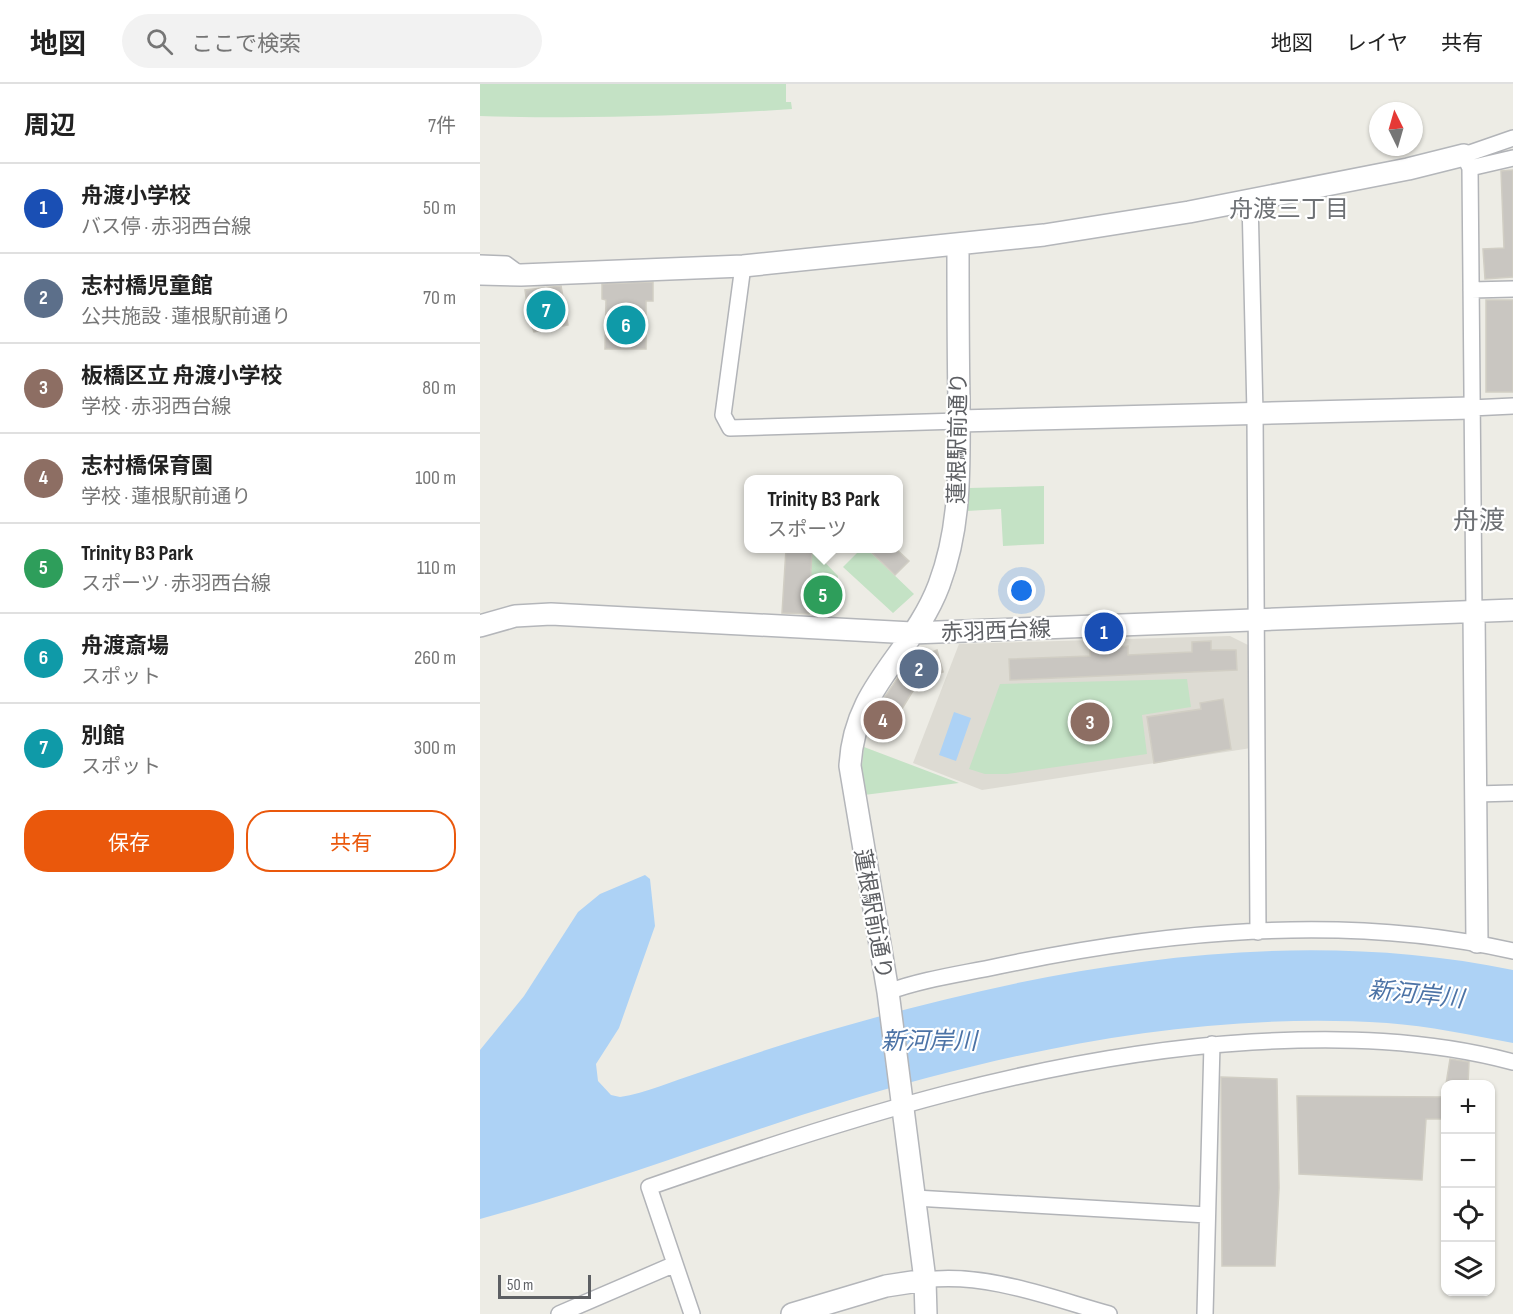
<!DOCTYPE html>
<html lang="ja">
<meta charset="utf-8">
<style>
body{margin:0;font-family:"Sofia Sans Condensed","Noto Sans JP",sans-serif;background:#f2f2f2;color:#222}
.controls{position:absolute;right:18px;bottom:18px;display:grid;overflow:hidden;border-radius:12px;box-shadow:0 2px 4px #0004}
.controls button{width:54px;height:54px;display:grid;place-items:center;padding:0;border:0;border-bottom:2px solid #e0e0e0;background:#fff;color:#222;font:30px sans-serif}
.compass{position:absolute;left:889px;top:18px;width:54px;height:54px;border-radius:50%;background:#fff;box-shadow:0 2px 4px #0004;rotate:355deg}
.scale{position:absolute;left:18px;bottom:15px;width:93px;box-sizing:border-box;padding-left:6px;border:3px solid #5d5f63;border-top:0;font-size:16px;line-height:21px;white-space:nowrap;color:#5d5f63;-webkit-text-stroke:4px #fff;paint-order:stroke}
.you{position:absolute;left:542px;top:507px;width:21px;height:21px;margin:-15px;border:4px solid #fff;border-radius:50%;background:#1a73e8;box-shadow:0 0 0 9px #1a73e833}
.badge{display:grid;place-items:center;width:39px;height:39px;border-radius:50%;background:#ea580c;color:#fff;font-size:20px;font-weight:700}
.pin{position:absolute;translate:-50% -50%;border:3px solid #fff;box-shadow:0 2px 6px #0006}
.popup{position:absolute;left:264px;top:391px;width:159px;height:78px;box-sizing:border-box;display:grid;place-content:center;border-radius:12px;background:#fff;filter:drop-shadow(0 2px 4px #0005);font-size:20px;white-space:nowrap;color:#767676}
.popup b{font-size:22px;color:#222}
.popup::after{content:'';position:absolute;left:50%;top:100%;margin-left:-12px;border:12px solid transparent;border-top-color:#fff}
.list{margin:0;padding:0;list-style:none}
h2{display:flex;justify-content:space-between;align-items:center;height:78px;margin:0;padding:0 24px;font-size:26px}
h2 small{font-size:20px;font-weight:400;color:#767676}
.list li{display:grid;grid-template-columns:39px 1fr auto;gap:18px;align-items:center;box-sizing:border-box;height:90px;padding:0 24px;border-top:2px solid #e0e0e0}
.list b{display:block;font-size:22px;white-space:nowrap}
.list p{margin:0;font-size:20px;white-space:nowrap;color:#767676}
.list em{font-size:20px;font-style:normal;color:#767676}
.actions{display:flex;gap:12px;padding:18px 24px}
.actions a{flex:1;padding:14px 0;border:2px solid #ea580c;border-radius:24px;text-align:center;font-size:21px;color:#ea580c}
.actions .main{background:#ea580c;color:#fff}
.icon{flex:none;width:33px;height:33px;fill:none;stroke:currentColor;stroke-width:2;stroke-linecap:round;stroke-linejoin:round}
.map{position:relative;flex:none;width:1033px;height:1230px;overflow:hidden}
header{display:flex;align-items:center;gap:36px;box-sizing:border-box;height:84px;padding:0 30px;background:#fff;border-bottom:2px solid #e0e0e0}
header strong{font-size:28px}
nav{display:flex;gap:33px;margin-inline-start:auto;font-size:21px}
.search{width:420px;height:54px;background:#f2f2f2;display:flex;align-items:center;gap:15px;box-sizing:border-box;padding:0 21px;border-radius:33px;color:#767676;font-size:22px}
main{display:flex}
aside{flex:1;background:#fff}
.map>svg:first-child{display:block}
</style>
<header>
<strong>地図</strong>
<div class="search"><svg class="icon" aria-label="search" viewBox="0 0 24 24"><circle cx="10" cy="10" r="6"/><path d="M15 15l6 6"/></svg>ここで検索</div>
<nav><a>地図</a><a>レイヤ</a><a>共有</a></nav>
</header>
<main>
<aside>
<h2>周辺<small>7件</small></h2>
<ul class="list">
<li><span class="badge" style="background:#1a4fb4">1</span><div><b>舟渡小学校</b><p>バス停 · 赤羽西台線</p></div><em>50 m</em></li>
<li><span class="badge" style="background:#5c6f8a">2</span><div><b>志村橋児童館</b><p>公共施設 · 蓮根駅前通り</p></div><em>70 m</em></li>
<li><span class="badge" style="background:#8d6e63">3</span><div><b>板橋区立 舟渡小学校</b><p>学校 · 赤羽西台線</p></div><em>80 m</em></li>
<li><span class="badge" style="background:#8d6e63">4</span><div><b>志村橋保育園</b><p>学校 · 蓮根駅前通り</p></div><em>100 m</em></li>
<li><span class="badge" style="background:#2e9e5b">5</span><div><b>Trinity B3 Park</b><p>スポーツ · 赤羽西台線</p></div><em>110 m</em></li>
<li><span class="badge" style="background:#0f9aa8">6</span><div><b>舟渡斎場</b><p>スポット</p></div><em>260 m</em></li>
<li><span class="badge" style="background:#0f9aa8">7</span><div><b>別館</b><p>スポット</p></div><em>300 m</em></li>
</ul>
<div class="actions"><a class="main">保存</a><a>共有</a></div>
</aside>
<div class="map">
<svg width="1033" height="1230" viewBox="0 0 1033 1230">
<rect width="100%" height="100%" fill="#edece5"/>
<path fill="#dddbd3" d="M750,552L768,561L771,664L502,706L433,679L479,560Z"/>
<path fill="#c4e2c5" d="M0,0H306V18H311L312,25C208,32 105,35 0,32Z
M564,402V460L523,462L521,425L487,427L489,404Z
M332,465L358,492L355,531L329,530Z
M381,465H387L434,510L413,529L363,483Z
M707,595L711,623L662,631L667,670L527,690H505L489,685L520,600Z
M384,663L479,699L384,711L381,690Z"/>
<path fill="#add2f5" d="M474,628L491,634L476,677L459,671Z
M165,791L170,795L175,842L139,944L116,980L118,997L131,1011L140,1013C166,1009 193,997 218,989C265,973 311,957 358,944C576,881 808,840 1033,886V959C991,951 949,942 907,939C722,927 536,965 360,1019C240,1056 122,1102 0,1135V966L44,912L98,828L120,810Z"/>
<path fill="#c9c6c1" stroke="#d1cec4" stroke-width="1.5" d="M1033,86V193L1005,195L1003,165L1024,164L1021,87Z
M173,198V217H166V265H125L126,216L122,215V200Z
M81,202L88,241L54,248L49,235L45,206Z
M1006,216H1033V308H1006Z
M306,465H332L329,530L302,529Z
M388,465H416L429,477L415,491Z
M731,557V566H756L757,586L530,596L529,575L610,572V566L648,562V571L712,568V558Z
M457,566L463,588L454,590L437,607L434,605L406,651L391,642L404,614L430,576Z
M743,615L751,665L674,679L667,633L721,625L720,619Z
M970,975L989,978L988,1000H966Z
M741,993L797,995L799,1104L795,1182H742Z
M817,1012L966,1013V1035H946L942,1096L819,1090Z"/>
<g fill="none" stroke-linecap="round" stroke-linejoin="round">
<g stroke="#b2b4b8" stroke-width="18">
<path id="street" d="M990,84L1033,74
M770,116L775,329L778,848
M0,179L26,180L41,191
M263,182L243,331L250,344L479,337
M991,206L1033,205
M991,324L1033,322
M994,528L990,84L984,71L1033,54
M996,710L1033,709
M408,908C443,895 482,890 519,882C685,847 866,829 1033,867
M435,1114L727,1131
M445,1196C506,1188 571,1214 629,1230
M79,1230L195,1180
M212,1230L169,1103C365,1035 563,971 772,958C859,953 947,955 1033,978
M725,1230L732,960"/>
</g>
<g stroke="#b4b6ba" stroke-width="24">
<path id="secondary" d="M0,190L41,191L263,182L564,151L709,128L928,85L984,71
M479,337L991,324
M994,528L997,858
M0,542L35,532L71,530L432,549L1033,526
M312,1230L406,1202L445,1196
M446,1230L445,1196L408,908L370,682C374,601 433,570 459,501C482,440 479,380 479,316C478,265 478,213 478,161"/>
</g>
<use href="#street" stroke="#fff" stroke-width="15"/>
<use href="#secondary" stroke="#fff" stroke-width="21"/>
</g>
<g text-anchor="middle" stroke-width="4.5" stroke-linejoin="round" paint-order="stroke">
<g font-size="22" fill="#5d5f63" stroke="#fff">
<text transform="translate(477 354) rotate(-89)" y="8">蓮根駅前通り</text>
<text transform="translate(516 546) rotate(-2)" y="8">赤羽西台線</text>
<text transform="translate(394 830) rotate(80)" y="8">蓮根駅前通り</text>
</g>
<g font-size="24" fill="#6e7175" stroke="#fff">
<text x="809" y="133">舟渡三丁目</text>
</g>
<g font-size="24" font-style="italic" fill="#4c73a6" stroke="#fff">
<text transform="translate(936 910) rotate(6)" y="8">新河岸川</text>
<text x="449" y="965">新河岸川</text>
</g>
<g font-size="26" fill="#6e7175" stroke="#fff">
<text x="999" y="445">舟渡</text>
</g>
</g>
</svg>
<div class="controls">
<button>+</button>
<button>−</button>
<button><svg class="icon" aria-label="locate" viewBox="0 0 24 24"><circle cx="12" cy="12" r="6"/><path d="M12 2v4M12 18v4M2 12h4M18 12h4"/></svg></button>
<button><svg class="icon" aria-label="layers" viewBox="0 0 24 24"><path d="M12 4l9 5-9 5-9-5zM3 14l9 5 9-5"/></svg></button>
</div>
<svg class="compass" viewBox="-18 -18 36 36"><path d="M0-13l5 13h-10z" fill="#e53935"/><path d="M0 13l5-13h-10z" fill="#767676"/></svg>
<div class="scale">50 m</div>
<div class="you"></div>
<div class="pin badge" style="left:624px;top:548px;background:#1a4fb4">1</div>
<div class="pin badge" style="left:439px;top:585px;background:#5c6f8a">2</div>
<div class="pin badge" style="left:610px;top:638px;background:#8d6e63">3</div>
<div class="pin badge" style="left:403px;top:636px;background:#8d6e63">4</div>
<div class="pin badge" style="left:343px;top:511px;background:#2e9e5b">5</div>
<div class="popup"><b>Trinity B3 Park</b>スポーツ</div>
<div class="pin badge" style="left:146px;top:241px;background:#0f9aa8">6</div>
<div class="pin badge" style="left:66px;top:226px;background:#0f9aa8">7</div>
</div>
</main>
